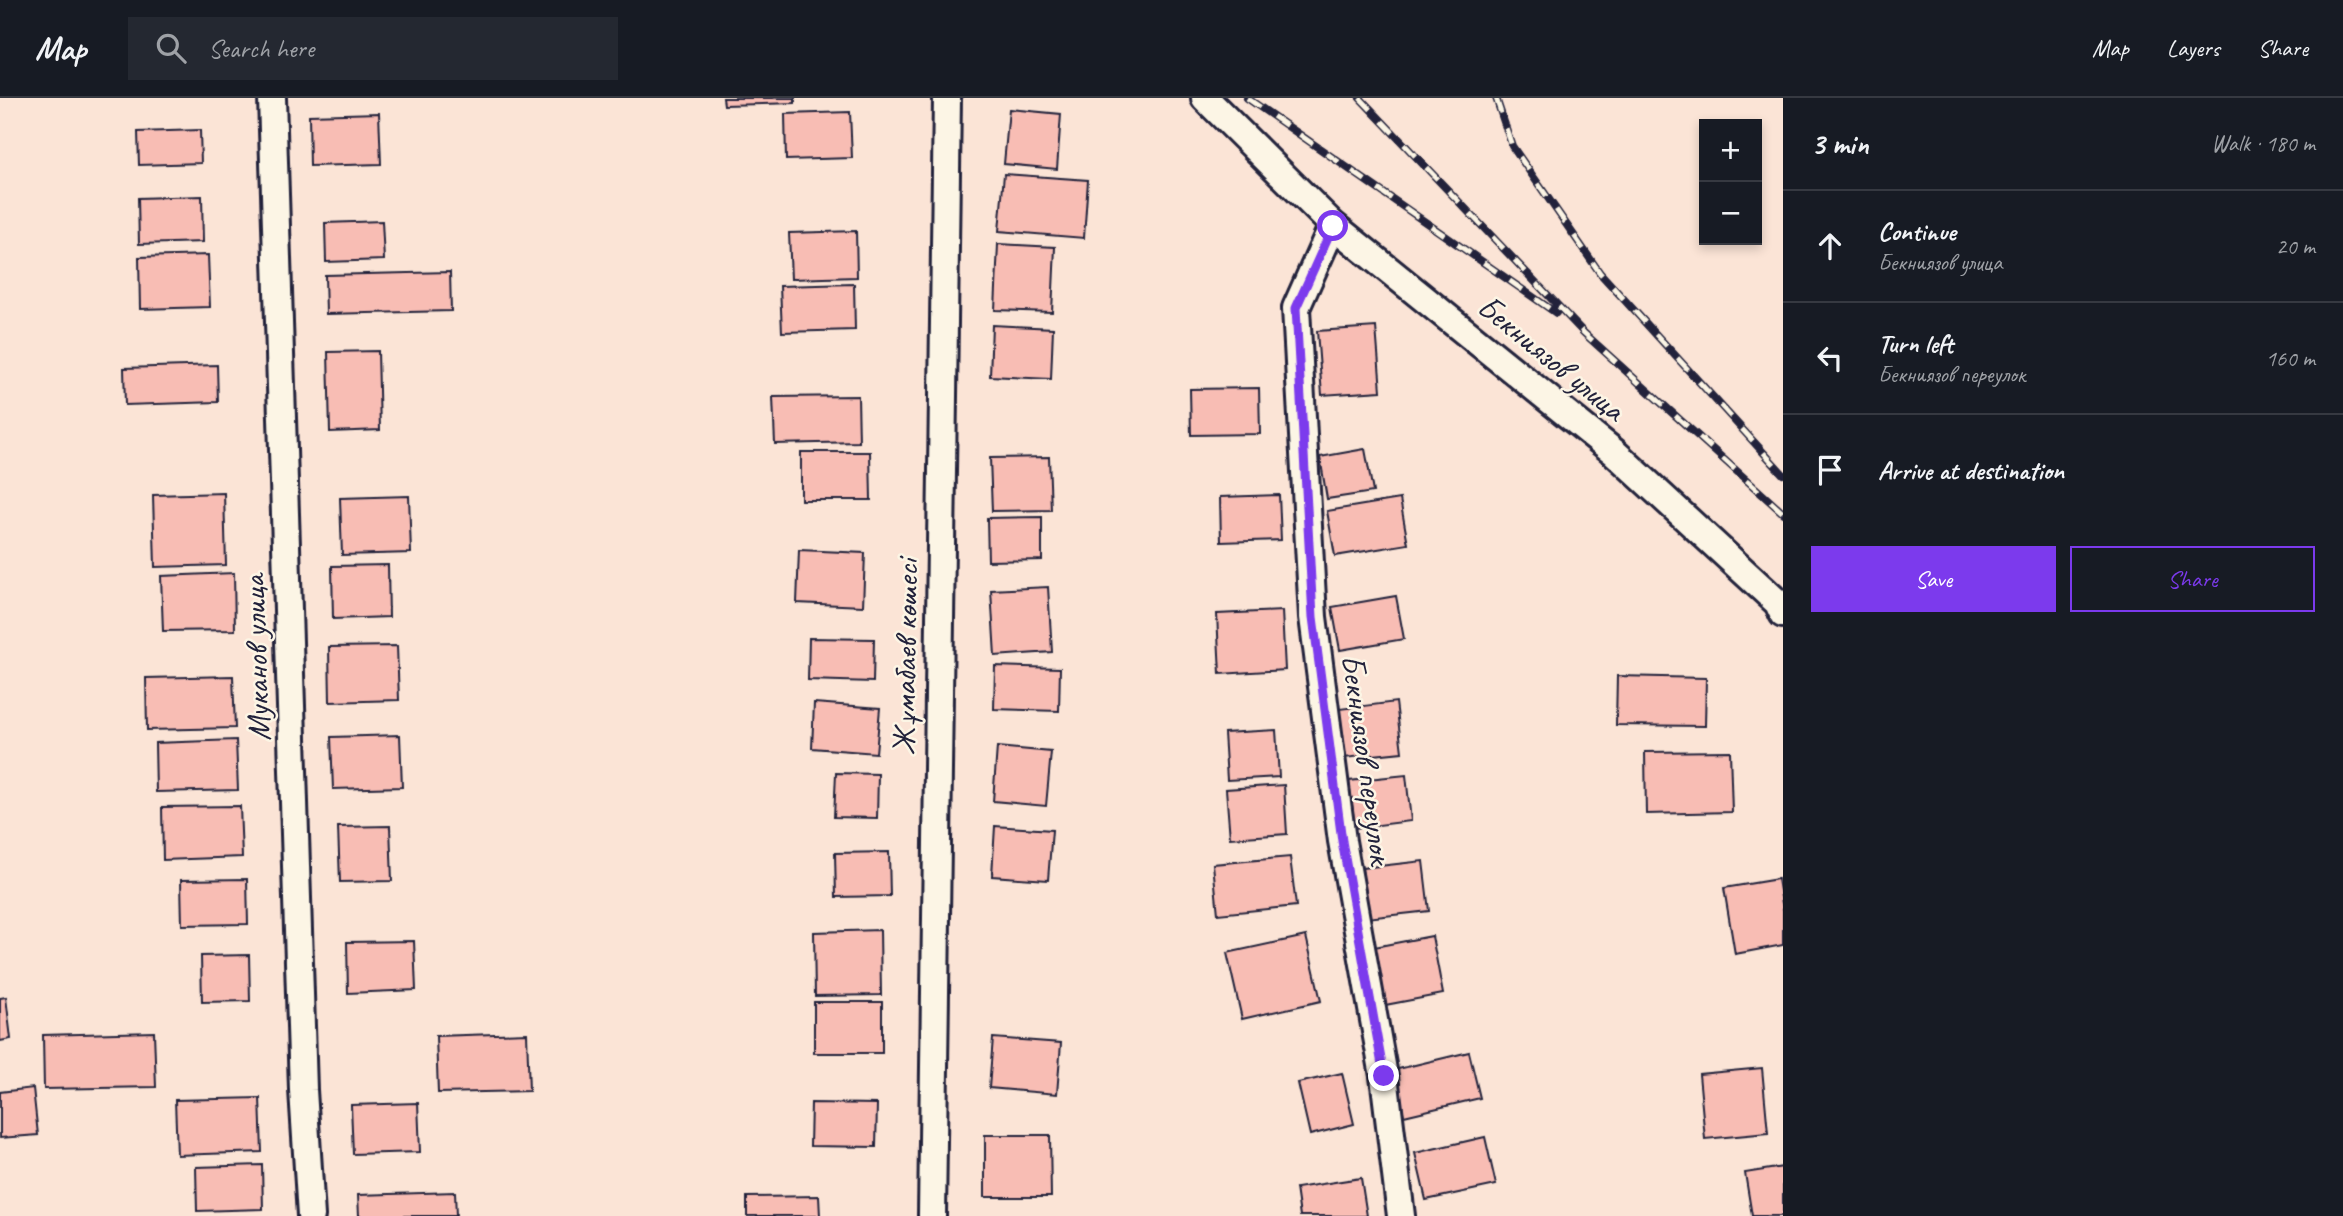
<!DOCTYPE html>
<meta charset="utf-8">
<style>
body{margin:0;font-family:Caveat,sans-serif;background:#242831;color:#f1f3f6}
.controls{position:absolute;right:21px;top:21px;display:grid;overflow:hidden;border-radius:0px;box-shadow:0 4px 10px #0003}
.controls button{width:63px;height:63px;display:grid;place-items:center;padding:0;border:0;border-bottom:2px solid #363941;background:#171b24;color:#f1f3f6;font:35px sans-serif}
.stop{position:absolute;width:21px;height:21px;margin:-16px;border:5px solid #7c3aed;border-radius:50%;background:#fff}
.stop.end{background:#7c3aed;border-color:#fff;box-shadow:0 2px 7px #0008}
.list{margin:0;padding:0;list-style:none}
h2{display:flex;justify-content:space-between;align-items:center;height:91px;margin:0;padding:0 28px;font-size:30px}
h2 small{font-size:23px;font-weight:400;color:#9ea1a6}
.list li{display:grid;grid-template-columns:46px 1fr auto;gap:21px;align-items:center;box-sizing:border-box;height:112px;padding:0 28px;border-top:2px solid #363941}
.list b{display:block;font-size:26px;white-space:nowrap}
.list p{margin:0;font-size:23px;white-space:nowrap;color:#9ea1a6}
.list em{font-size:23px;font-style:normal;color:#9ea1a6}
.actions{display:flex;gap:14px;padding:21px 28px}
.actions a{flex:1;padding:16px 0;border:2px solid #7c3aed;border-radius:0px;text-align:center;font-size:24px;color:#7c3aed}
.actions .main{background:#7c3aed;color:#fff}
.icon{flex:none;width:38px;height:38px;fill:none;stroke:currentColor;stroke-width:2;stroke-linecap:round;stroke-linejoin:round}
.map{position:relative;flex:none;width:1783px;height:1118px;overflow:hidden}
header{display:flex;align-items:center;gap:42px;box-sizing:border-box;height:98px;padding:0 35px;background:#171b24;border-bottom:2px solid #363941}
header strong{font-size:33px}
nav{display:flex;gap:38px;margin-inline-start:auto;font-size:24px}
.search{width:490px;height:63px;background:#242831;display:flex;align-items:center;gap:18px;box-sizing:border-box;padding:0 24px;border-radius:0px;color:#9ea1a6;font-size:26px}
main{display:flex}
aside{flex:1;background:#171b24}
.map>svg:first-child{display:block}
</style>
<header>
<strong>Map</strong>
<div class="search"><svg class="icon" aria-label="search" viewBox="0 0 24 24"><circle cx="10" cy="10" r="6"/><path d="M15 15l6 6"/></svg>Search here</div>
<nav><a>Map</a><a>Layers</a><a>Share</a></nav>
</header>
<main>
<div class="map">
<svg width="1783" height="1118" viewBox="0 0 1783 1118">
<rect width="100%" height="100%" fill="#fbe4d6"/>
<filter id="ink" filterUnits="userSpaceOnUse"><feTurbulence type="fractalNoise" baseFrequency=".0143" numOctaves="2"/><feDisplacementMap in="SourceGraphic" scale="14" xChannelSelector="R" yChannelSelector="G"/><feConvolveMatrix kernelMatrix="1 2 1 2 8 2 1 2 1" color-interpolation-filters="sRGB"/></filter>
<g filter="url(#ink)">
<path fill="#f8bdb4" stroke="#22223b" stroke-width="2" d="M723,0H795V5L724,7Z
M1009,11L1061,16L1057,71L1004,66Z
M850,14L852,60L786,62L785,16Z
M379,15L381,66L310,68L309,17Z
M200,32L201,65L139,67L138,34Z
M1004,76L1088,82L1084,140L999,133Z
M202,98L203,144L139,146L138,100Z
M382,123L384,162L326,164L325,125Z
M856,133L857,179L791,181L789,135Z
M998,146L1055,149L1052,214L995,212Z
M208,157L210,209L140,211L139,159Z
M450,174L451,213L326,216L325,177Z
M854,186L855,232L782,234L780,188Z
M992,227L1053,230L1051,281L990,278Z
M1376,229L1381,293L1322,297L1317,233Z
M378,253L380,332L330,334L328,254Z
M217,267L218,304L125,307L124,270Z
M1259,290L1260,336L1191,337L1190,291Z
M858,298L859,344L775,346L773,299Z
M1365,351L1373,394L1327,401L1320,359Z
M801,354H870L871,402H801Z
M1049,359L1051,412L992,413L990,360Z
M224,395L226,467L155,469L153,397Z
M1279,397L1281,442L1221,444L1220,399Z
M409,398L411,455L342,457L340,400Z
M1400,401L1408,446L1335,458L1327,413Z
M1042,419V462L988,463L987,420Z
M799,452L865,455L863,508L797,505Z
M388,467L389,519L333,521L332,468Z
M234,475L235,532L163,533L161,478Z
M1048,489L1052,554L995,558L991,492Z
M1396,498L1404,541L1340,552L1332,509Z
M1282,513L1285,572L1220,576L1217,516Z
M809,540L874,541L873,584L808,582Z
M397,548L399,602L330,604L329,549Z
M995,568L1060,570L1059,613L994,611Z
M233,578L235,630L147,632L146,580Z
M1617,578L1706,580L1705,628L1616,627Z
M1396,604L1402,654L1344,660L1339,611Z
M814,605L880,610L876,655L812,650Z
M1276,632L1279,679L1227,682L1224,635Z
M400,637L402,689L333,691L331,639Z
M236,642L238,692L156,694L155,645Z
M997,649L1051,654L1046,708L993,703Z
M1730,653L1732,714L1646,716L1645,654Z
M836,675L878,676L877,720L834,719Z
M1406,677L1411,723L1355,730L1349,683Z
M1284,687L1287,736L1230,740L1226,691Z
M240,708L242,759L163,762L162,709Z
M390,728L392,783L340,784L338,729Z
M995,728L1052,732L1048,782L992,778Z
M889,754L890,798L836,799L835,755Z
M1290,759L1296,808L1218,816L1213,766Z
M1423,763L1429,813L1367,820L1362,770Z
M247,781L248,826L182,827L181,782Z
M1778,781L1783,812V847L1735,856L1724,790Z
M880,832L881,897L815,898L814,834Z
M1306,838L1321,903L1242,921L1227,855Z
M1432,838L1443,896L1380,908L1369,850Z
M414,843L416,892L348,895L347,844Z
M249,857L250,903L202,904L201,858Z
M6,899L11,941L0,943V900Z
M814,904H882V955H814Z
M154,934L156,989L44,991L43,937Z
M527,935L529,993L438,995L436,938Z
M993,940L1061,945L1057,996L989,990Z
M1469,954L1480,1000L1404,1018L1394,972Z
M1762,970L1768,1035L1705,1041L1699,976Z
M1342,975L1354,1026L1310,1037L1298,985Z
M33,990L38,1037L0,1040V994Z
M260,1000L262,1054L177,1057L175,1002Z
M418,1005L420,1054L353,1056L351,1007Z
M811,1005L877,1006L876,1049L810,1048Z
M985,1037H1050L1051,1099H985Z
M1485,1039L1496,1087L1426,1102L1415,1055Z
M262,1067L263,1111L197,1113L196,1069Z
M1783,1069V1118H1752L1745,1075Z
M1361,1080L1367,1118H1300L1296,1090Z
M455,1094L456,1118H359L358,1097Z
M819,1098L820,1118H747V1099Z"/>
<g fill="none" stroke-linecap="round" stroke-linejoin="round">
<g stroke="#22223b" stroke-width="32">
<path id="minor" d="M272,0L303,992L311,1118
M1205,0L1333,127
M932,1118L947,0
M1401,1118L1384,978L1342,743L1313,519L1296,210L1333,127L1614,354L1778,505L1783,516"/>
</g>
<use href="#minor" stroke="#fcf5e5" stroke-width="26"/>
<g stroke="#22223b" stroke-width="8">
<path id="rail" d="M1247,0L1556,215
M1360,0L1584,235L1783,415
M1496,0L1512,48L1600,175L1783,376"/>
</g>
<use href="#rail" stroke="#fcf5e5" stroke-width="5" stroke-dasharray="16" stroke-linecap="butt"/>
</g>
</g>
<g fill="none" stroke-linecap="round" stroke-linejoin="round" filter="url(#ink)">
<path stroke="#7c3aed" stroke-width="9" d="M1333,128L1296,210L1313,519L1342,743L1384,978"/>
</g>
<g text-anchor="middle" stroke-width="5" stroke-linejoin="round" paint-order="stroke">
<g font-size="33" fill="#22223b" stroke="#fcf5e5">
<text transform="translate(1552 259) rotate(39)" y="12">Бекниязов улица</text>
<text transform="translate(904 559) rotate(-89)" y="12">Жұмабаев көшесі</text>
<text transform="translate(255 560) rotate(-92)" y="12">Муканов улица</text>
<text transform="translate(1368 661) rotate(82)" y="12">Бекниязов переулок</text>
</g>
</g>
</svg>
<div class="controls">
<button>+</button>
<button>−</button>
</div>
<div class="stop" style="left:1333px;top:128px"></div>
<div class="stop end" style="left:1384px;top:978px"></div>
</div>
<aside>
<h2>3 min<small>Walk · 180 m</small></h2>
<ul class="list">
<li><svg class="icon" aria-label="ahead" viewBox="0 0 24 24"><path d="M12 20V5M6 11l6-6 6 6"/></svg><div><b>Continue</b><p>Бекниязов улица</p></div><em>20 m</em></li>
<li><svg class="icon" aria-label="left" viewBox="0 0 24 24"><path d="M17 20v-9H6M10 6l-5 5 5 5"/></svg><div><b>Turn left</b><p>Бекниязов переулок</p></div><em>160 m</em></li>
<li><svg class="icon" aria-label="arrive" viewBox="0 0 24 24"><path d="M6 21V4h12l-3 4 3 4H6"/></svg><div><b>Arrive at destination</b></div></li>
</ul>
<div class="actions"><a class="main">Save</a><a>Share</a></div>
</aside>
</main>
